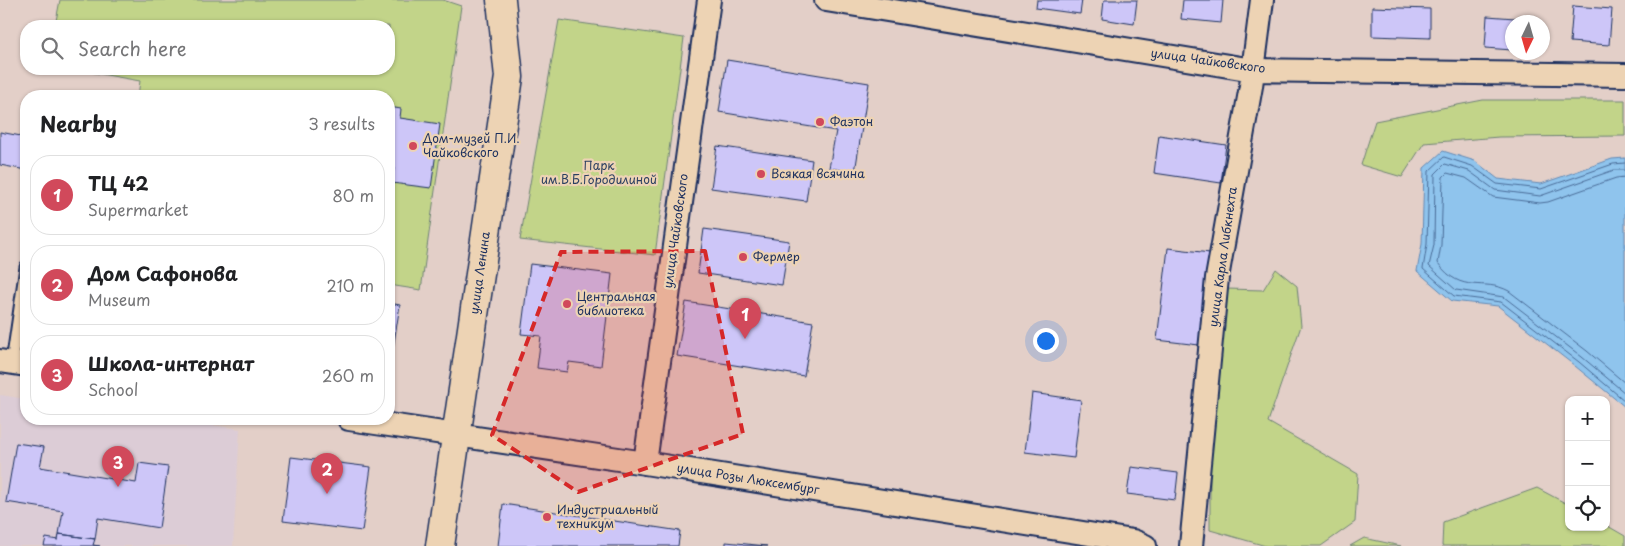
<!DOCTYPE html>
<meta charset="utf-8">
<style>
body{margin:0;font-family:"Playpen Sans",sans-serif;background:#f6f6f6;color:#202124}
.controls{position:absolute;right:15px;bottom:15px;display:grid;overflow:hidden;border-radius:10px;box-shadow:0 1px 4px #0004}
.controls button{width:45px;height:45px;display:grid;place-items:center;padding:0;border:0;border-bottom:1px solid #e0e0e0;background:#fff;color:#202124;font:25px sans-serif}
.compass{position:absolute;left:1505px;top:15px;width:45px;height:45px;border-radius:50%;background:#fff;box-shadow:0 1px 4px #0004;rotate:185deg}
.you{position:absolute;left:1045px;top:340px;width:18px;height:18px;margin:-12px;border:4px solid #fff;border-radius:50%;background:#1a73e8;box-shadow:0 0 0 8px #1a73e833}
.badge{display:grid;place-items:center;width:32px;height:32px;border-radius:50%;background:#d1495b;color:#fff;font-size:16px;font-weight:700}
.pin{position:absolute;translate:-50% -41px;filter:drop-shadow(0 1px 2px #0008)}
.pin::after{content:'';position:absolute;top:26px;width:18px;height:15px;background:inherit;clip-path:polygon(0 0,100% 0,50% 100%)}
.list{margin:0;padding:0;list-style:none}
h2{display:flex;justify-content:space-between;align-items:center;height:65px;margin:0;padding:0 20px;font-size:21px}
h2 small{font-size:16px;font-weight:400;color:#757577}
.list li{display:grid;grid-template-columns:32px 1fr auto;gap:15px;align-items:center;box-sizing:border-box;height:80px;margin:0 10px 10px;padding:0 10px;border:1px solid #e0e0e0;border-radius:20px}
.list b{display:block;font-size:19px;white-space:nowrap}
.list p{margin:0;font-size:16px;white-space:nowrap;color:#757577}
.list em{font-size:16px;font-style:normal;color:#757577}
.icon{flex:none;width:28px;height:28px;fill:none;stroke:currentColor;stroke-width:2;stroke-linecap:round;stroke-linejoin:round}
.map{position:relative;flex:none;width:1625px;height:546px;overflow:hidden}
.search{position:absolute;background:#fff;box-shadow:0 1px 4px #0004;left:20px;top:20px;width:375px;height:55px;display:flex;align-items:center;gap:12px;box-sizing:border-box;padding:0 18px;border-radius:20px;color:#757577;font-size:19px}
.panel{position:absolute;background:#fff;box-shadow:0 1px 4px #0004;left:20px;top:90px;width:375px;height:335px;border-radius:20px}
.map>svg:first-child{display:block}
</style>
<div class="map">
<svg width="1625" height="546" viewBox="0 0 1625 546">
<rect width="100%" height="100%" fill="#e3cfc8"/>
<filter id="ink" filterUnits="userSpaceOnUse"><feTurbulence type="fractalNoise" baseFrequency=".02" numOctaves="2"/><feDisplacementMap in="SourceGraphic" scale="10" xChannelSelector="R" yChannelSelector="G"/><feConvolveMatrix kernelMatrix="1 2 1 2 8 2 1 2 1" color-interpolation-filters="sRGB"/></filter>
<g filter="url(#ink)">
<path fill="#dcccd6" d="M0,395L26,399V419H169L240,429L233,546H0Z"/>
<path fill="#c2d489" stroke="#6e8274" d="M60,0H443L461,6L421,290L389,285V96H138L140,81L73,69H389V26H55Z
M559,20L684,38L655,255L520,240Z
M1483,100H1625V136L1499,137L1424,143L1402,177L1361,165L1375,121Z
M1276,269L1297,286L1301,326L1268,422L1358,474L1355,522L1321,546H1266L1210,530V435L1227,289L1263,290Z
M1537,488L1569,505V527H1606V525L1625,536V546H1442L1443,522Z
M1364,538L1401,546H1350Z"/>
<path fill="#8fc4ed" stroke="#6188b4" d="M1443,151L1475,161L1498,179L1541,184L1612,159L1625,158V407L1575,366L1498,306L1452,301L1417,271L1422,244L1424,168Z"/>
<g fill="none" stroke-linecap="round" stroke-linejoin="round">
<path stroke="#496b97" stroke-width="1" d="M1625,163L1613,164L1541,189L1497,184L1472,166L1444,157L1429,171L1427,244L1423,269L1454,296L1501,302L1579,362L1625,401
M1625,170H1614L1540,196L1495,190L1469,171L1445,164L1435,174L1434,245L1429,266L1456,290L1504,297L1582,357L1625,393
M1625,177L1616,178L1548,202L1540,203L1493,197L1466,178L1447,173L1443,177L1441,245L1438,263C1462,296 1483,277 1509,291L1587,351L1625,383"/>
</g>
<path fill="#cdc6f8" stroke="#1b2f5e" d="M1037,0H1082L1080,14L1036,8Z
M1104,0H1137L1134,24L1102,19Z
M1183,0H1223L1221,23L1181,19Z
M1573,6L1612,9L1609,45L1570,42Z
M1372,7L1430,9V38L1372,36Z
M1487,16L1529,19V22H1512V50L1485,48Z
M727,60L869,83L855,172L829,168L836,131L719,112Z
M389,107L401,109L400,118L440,124L431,188L392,183L394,168H389Z
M0,132L26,137V170L0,165Z
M1159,135L1226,145L1221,183L1154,173Z
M717,146L812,160L806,201L711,188Z
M704,229L789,241L782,285L698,273Z
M1168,248L1210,253L1199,345L1157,340Z
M530,264L612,274L601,366L569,362L567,372L537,368L541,336L521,334Z
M686,302L813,322L804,376L677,356Z
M389,303L400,305L389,374Z
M1032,393L1081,400L1074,458L1025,452Z
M16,443L44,447L40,467L136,483L139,463L168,467L159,528L98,518L95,539L59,534L63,511L6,502Z
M291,457L371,467L362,531L283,521Z
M1131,467L1178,473L1175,500L1127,494Z
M503,504L680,531L678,546H498Z
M59,534L95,539L93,545L100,546H44L46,538L58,540Z
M726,542L767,546H726Z"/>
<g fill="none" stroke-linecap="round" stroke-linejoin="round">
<g stroke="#1b2f5e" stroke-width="15">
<path id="lane" d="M12,363L26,267"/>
</g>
<g stroke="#1b2f5e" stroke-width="26">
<path id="street" d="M826,0L1253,70L1625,75
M0,361L26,365
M349,419L645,463L1133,541L1145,546
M645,463L709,0
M1191,546L1217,278L1251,86L1262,0"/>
</g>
<g stroke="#1b2f5e" stroke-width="31">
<path id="secondary" d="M440,546L509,77L501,0"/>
</g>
<use href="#lane" stroke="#edd3b4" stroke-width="11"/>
<use href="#street" stroke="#edd3b4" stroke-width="22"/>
<use href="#secondary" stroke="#edd3b4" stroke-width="28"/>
</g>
</g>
<path fill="#d62828" fill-opacity="0.2" stroke="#d62828" stroke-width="4" stroke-dasharray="10 6" stroke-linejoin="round" d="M705,251L743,434L578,492L492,435L561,252Z"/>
<g fill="#d1495b" stroke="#edd3b4" stroke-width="2">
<circle cx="820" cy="122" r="5"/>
<circle cx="413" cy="146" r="5"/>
<circle cx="761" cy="174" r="5"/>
<circle cx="743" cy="257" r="5"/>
<circle cx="567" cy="304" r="5"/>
<circle cx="547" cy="517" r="5"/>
</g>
<g text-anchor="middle" stroke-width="4.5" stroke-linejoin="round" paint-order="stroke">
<g font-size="12" fill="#1b2f5e" stroke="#edd3b4">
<text transform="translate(1208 61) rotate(8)" y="4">улица Чайковского</text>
<text transform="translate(676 231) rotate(-82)" y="4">улица Чайковского</text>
<text transform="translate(1223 257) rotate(-82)" y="4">улица Карла Либкнехта</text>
<text transform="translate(480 273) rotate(-82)" y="4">улица Ленина</text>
<text transform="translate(748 479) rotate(9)" y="4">улица Розы Люксембург</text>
</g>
<g font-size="12" fill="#1b2f5e" stroke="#edd3b4" text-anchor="start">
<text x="830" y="126">Фаэтон</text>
<text x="423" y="143">Дом-музей П.И.<tspan x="423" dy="14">Чайковского</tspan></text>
<text x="771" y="178">Всякая всячина</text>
<text x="753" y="261">Фермер</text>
<text x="577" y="301">Центральная<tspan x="577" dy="14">библиотека</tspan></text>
<text x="557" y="514">Индустриальный<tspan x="557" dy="14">техникум</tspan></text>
</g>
<g font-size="12" fill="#2c4062" stroke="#edd3b4">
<text x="599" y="170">Парк<tspan x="599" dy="14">им.В.Б.Городилиной</tspan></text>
</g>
</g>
</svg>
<div class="controls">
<button>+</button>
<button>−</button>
<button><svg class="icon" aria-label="locate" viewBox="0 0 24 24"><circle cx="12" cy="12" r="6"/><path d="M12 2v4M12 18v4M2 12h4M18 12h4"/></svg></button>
</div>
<svg class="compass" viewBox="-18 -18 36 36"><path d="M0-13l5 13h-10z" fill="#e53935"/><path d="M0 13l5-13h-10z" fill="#757577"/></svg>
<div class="you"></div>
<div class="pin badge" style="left:745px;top:339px">1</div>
<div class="pin badge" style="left:327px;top:494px">2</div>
<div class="pin badge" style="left:118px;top:487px">3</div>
<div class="search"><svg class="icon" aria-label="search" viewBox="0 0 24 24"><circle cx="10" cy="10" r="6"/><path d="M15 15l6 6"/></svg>Search here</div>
<section class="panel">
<h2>Nearby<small>3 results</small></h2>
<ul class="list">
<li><span class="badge">1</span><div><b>ТЦ 42</b><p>Supermarket</p></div><em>80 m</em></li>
<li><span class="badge">2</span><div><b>Дом Сафонова</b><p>Museum</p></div><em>210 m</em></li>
<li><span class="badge">3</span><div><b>Школа-интернат</b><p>School</p></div><em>260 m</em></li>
</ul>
</section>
</div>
